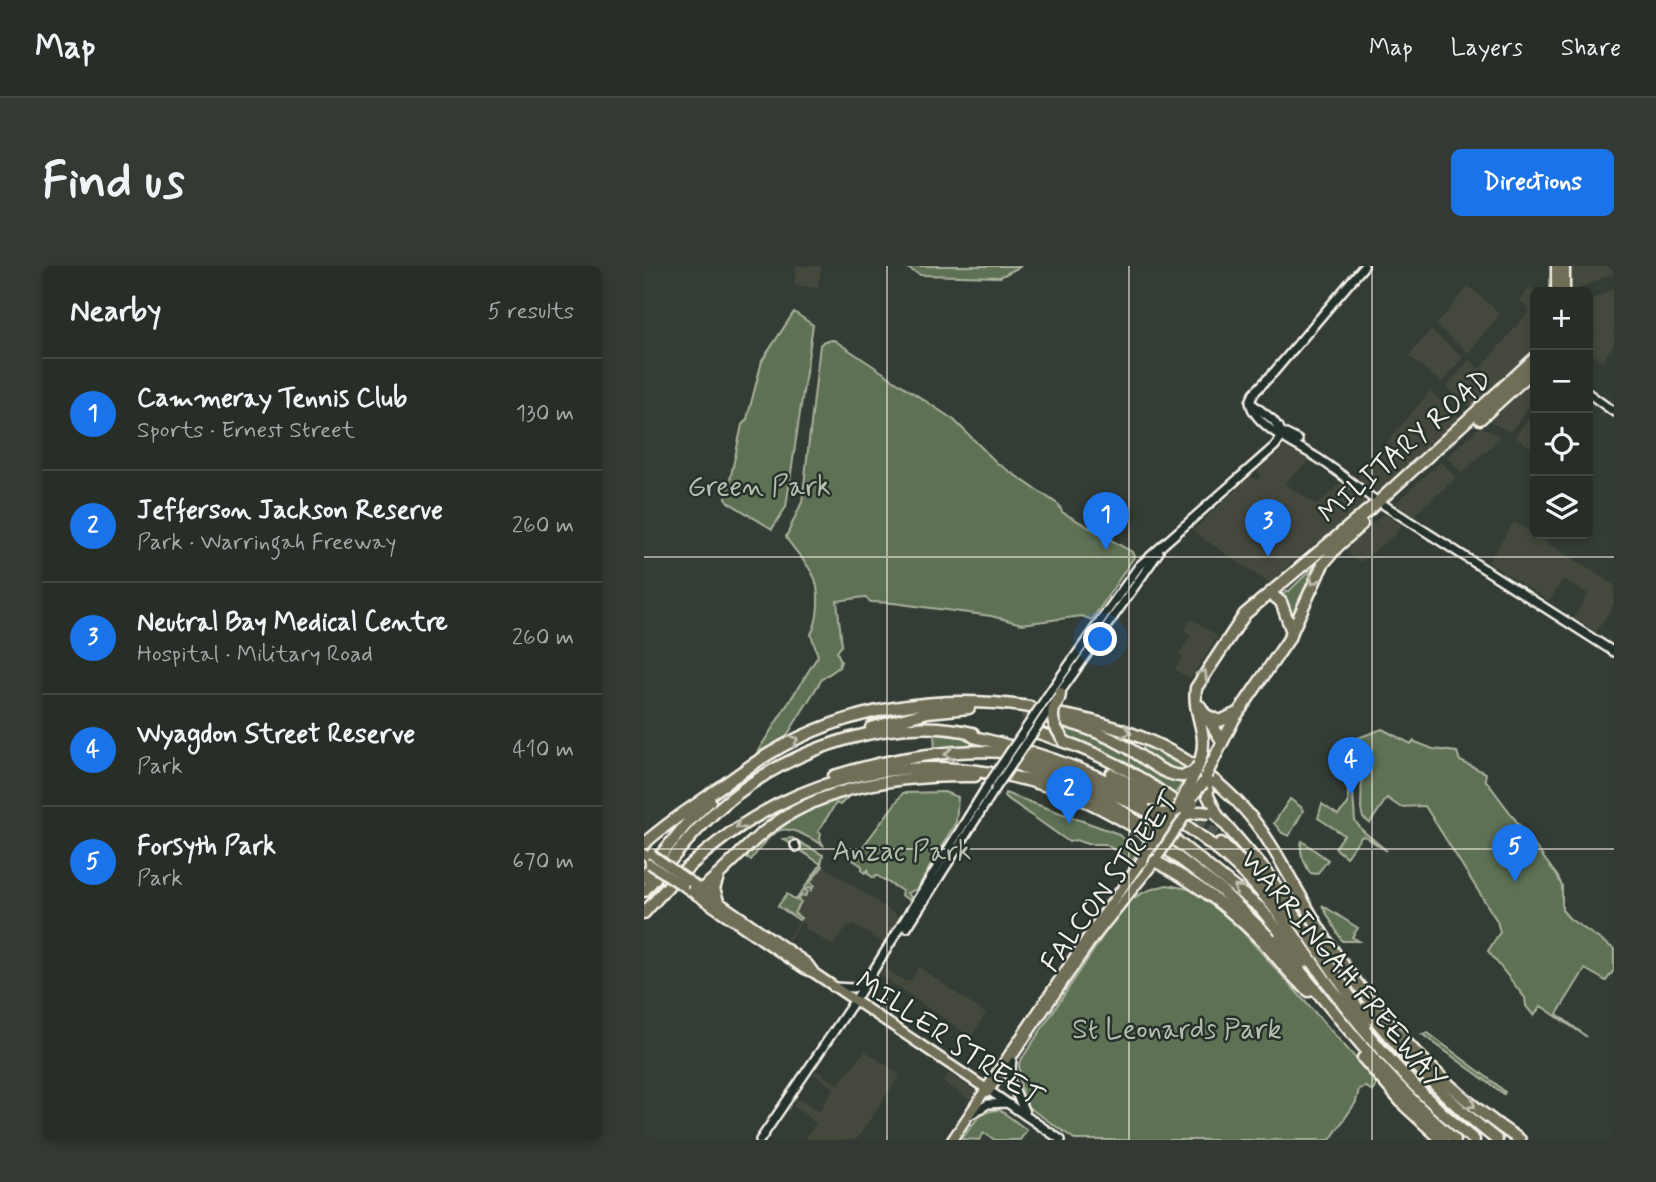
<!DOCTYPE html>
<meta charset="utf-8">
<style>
body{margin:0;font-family:Mynerve,sans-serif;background:#333a34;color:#f1f3f6}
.controls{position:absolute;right:21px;top:21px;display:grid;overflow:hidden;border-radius:10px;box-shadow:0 4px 10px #0003}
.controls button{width:63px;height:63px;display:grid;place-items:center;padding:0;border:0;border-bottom:2px solid #434a45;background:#272e28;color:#f1f3f6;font:35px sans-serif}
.you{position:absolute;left:457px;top:374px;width:24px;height:24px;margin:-18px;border:5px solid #fff;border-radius:50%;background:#1a73e8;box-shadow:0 0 0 10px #1a73e833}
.badge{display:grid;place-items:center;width:46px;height:46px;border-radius:50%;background:#1a73e8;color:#fff;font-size:23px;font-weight:700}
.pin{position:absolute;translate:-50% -58px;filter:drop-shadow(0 2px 4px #0008)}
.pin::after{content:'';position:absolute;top:37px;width:24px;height:21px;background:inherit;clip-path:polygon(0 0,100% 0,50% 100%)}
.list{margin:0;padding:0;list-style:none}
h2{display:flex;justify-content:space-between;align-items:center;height:91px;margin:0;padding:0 28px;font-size:30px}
h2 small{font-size:23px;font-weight:400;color:#a4a8a8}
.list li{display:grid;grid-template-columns:46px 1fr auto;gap:21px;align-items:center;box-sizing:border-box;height:112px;padding:0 28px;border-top:2px solid #434a45}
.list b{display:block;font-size:26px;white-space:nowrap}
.list p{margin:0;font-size:23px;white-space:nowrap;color:#a4a8a8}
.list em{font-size:23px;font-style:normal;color:#a4a8a8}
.icon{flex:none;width:38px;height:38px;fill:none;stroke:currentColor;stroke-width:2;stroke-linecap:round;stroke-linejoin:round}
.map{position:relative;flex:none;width:970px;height:874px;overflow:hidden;border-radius:10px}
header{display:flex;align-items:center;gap:42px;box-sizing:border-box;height:98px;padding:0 35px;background:#272e28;border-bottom:2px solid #434a45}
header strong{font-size:33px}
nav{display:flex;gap:38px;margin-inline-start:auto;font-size:24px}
.intro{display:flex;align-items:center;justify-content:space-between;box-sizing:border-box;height:168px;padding:0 42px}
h1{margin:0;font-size:49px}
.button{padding:18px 32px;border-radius:10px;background:#1a73e8;color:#fff;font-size:24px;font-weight:700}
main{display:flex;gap:42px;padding:0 42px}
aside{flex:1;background:#272e28;border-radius:10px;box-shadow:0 4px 10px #0003}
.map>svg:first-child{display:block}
</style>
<header>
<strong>Map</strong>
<nav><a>Map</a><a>Layers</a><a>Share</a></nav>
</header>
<div class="intro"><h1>Find us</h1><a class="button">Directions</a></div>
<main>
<aside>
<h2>Nearby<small>5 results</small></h2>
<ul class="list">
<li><span class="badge">1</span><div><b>Cammeray Tennis Club</b><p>Sports · Ernest Street</p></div><em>130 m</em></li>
<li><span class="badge">2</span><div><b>Jefferson Jackson Reserve</b><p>Park · Warringah Freeway</p></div><em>260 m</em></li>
<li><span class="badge">3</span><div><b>Neutral Bay Medical Centre</b><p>Hospital · Military Road</p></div><em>260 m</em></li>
<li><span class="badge">4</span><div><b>Wyagdon Street Reserve</b><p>Park</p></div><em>410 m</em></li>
<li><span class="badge">5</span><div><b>Forsyth Park</b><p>Park</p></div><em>670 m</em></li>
</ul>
</aside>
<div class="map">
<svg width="970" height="874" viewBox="0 0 970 874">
<rect width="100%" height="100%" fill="#343d35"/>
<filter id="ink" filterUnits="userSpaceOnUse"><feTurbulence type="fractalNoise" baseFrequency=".0143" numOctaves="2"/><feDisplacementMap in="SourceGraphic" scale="14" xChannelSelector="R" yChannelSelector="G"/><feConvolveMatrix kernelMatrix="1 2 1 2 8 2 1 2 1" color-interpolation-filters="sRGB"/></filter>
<g filter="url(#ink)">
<path fill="#44483e" d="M153,0H177L174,22L150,19Z
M926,0H970V7L927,26Z
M824,21H826L856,48L824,87L792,59Z
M887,21L892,26L891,83L883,95L829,144L802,121L825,94L836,103L882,49L885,43L875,34Z
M970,23V78L958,95L944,86L951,69L949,64L944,70V35Z
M787,64L819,91L798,117L765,90Z
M891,112V134L866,166L845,155V152Z
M786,125L818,154L735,228L713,212Z
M891,143V184L871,171Z
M837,160L857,171L818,207L804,192L805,189Z
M640,180L645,181L665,195L641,216L645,221L673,239L696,217L721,235V238L642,301L626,318L549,265L606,210L614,214L617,210L613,205Z
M795,197H798L812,212L769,250L752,239V236Z
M741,248L757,259L751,269L717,296L702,287L712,272L738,249Z
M870,256L970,319V338L952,366L930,352L944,328L919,313L905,335L844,296Z
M548,353L574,370L546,413L531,403L539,391L535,388L547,370L540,364Z
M177,598L257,652L240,678L209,658L206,661L203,660L189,680L161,662L162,659L157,656L144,675L142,674L155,655L134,640L143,628L152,634Z
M275,701L342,748L327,771L236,709L241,702L262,716L266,715Z
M221,785L256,809L212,874H161L172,857L149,840L154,832L175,846L190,822L170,808L172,805L194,819Z
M305,807L331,825L326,834L299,816Z"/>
<path fill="#5f7154" stroke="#aab19e" stroke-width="2" d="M260,0H377L356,11L276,9Z
M150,46L169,59L142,241L128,263L84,236L82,232L98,159L103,153L118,95Z
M190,74L310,154L353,197L415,239L418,246L488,286L490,291L448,354L438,350L378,358L347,350L249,337L227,336L220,331L193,335L198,379L193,386L197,395L195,401L178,413L142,471L112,488L174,390L167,368C175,354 176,328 171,313C165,297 149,284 142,271L158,236L176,79L180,75Z
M673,298L648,356L643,340L636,329L645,325Z
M414,457L450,470L538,518L530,529L500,509L472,494L429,476L421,470Z
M738,463L767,478L769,475L789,483L813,486L816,495L842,507L841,513L914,611L918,620V644L926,653L970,683V704L962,715L941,703L913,748L943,771L897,740L890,750L882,740L881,732L844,685L856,666L853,655L781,540L756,541L743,532L726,557L719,552L717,543L718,507L710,476L711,473Z
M290,468L324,472L342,479L291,486Z
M500,480H502L542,502L528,505L498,484Z
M696,480L707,499L711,555L719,565L743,585L720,570L717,571L702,591L691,582L700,569L674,552L678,538L694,549L704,538V520Z
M300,526L314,531L312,556L273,623L263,627L267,631L265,634L257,629L258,625L232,609L230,612L224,608V604L221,607L218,605V600L209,594L259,527Z
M361,527L472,567L495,584L488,595L461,578H443L432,574L425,576L360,530Z
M204,531L196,539L192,537L174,566L177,568L176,573L179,579C138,557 136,555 107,594L101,591C130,563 163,540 204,531Z
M646,533L657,541L659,545L645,570L638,567L630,557Z
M148,572L179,589L177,598L179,600L166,616L170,620L167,624L166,621L161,624L164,626L161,630L158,629L154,634L157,636L150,647L157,652L155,654L134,640L143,628L152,634L177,598L139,573Z
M658,575L684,594L673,608L666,607C661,597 654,586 658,575Z
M523,619L545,623L565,635L598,665L733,816L729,825L722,821L715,823L712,836L686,874H432L381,839L376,816L375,797L469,655C488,631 493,626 523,619Z
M678,639L714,662L708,671L715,675H698Z
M784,767L852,818L861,826L860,828L778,768Z
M356,844L383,864L376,874H351L340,867L335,874L318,873C329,858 336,843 356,844Z"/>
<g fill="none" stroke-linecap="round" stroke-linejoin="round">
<path stroke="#515850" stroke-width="10" stroke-dasharray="10 5" stroke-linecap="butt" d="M378,447L408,452
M541,544L574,570L577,577"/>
<g stroke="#f4f1e8" stroke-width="12">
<path id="secondary" d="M944,127L970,146
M606,136L610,127L630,106L720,0
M606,136C610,160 653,179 672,191C693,204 714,222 734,236
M606,136L629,154L638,166L654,174
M740,239L970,386
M408,423L495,300L631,180L636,173L635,161
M417,425L515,286
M151,579L152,581
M263,662L351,523
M189,721L209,722L219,719
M368,791L366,815L381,846
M343,823L417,874
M326,849L344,838L363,837
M116,874L215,728L342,522"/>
</g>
<g stroke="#f4f1e8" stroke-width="13">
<path id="primary" d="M0,588L5,592L6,598
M48,617L163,697L169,705
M39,620L159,702L170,707L341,822
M370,788L448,674L513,593
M344,826L361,802
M308,874L453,657L499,593"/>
</g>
<g stroke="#f4f1e8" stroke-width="15">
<path id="highway" d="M920,0V26
M913,26V0
M836,153L891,103
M626,327L637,336L648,366
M556,440L578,475
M413,448C495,461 571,498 619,567C645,605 664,648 690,686C740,758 802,825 876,874
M562,449L576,455L593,447
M420,455C441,461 462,469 481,480C499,490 518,510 539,510
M227,462L284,446L325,442
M323,466L330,471C440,496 549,545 623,633C645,659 662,688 682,715C725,773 773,828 830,874
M389,466C399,467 406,472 415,474C455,487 493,508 527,533
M379,494C423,504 463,524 503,545
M369,496C381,506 419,513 436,521C457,530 478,544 496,558
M555,498C567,466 548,451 552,422L601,348L734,236L891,92
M567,499L590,453L644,374L679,298L693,281L718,258
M467,508L524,538
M190,510C247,492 313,481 372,487
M365,510C420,521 458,541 505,570
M562,510L564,530L574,550L622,606L722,754L721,759
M526,560L531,574L616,642L661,696
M577,577L619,617L643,648
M0,578C21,558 45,544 68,527C87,514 105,500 125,488C204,440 296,428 386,441
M524,584L577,624L627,673L631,674C688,743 742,815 811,874
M17,589L44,556L66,535
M26,595C45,572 65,549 90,530C153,481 249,448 329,467
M511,595C555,619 585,641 620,677C635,693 647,711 665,725
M497,596L504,582
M40,605C127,524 229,488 347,507
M0,611L4,605
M74,611L70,623L74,635
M57,623C80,607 98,583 121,565C177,519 261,509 331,510
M0,625L12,611
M0,647L25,619
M721,742C761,790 803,835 853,874
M719,792L761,840L798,874"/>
</g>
<use href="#secondary" stroke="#26332d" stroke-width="7"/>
<use href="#primary" stroke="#716e59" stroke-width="8"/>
<use href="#highway" stroke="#716e59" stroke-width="10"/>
<g stroke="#f4f1e8" stroke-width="12" stroke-linecap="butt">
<path id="secondary-bridge" d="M342,522L408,423
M351,523L411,435"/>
</g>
<g stroke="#f4f1e8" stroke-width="13" stroke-linecap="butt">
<path id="primary-bridge" d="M506,583L528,551
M7,588L48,617
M515,589L550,537
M6,598L39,620"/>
</g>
<g stroke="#f4f1e8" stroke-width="15" stroke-linecap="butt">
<path id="highway-bridge" d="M416,427C416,434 413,436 410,443C406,457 414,465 421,476
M539,510L548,507L553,502
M562,510L567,499
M536,539L555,498
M503,545C535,555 541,537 559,517
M543,548L556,546L565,547
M504,582C509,570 514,556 504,545"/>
</g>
<use href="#secondary-bridge" stroke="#26332d" stroke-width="7"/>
<use href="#primary-bridge" stroke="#716e59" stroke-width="8"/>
<use href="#highway-bridge" stroke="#716e59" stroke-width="10"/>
</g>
<defs><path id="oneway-chevron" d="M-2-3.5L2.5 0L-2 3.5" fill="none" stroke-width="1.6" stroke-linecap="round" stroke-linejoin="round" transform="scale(1.75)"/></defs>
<g stroke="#c0bdaf">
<use href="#oneway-chevron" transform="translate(670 314) rotate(117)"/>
<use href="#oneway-chevron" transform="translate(559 408) rotate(-58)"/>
<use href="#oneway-chevron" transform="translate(483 466) rotate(18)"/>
<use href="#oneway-chevron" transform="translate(150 474) rotate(-26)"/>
<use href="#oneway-chevron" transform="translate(305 488) rotate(174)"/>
<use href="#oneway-chevron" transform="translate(96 559) rotate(146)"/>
<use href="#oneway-chevron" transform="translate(594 623) rotate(-139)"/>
<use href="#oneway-chevron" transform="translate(827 838) rotate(37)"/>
</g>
</g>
<path fill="none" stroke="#f4f1e8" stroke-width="2" stroke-opacity="0.55" d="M243,0V874M485,0V874M728,0V874M0,291H970M0,583H970"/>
<g text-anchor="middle" stroke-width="5" stroke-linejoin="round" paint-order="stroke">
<g font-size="28" fill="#f4f1e8" stroke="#26332d">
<text transform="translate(760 179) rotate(-41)" y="10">MILITARY ROAD</text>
<text transform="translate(465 615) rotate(-54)" y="10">FALCON STREET</text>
<text transform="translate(700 703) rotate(50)" y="10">WARRINGAH FREEWAY</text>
<text transform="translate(306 772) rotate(34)" y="10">MILLER STREET</text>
</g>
<g font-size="28" fill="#b8bead" stroke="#26332d">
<text x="115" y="229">Green Park</text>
<text x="258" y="594">Anzac Park</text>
<text x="533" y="772">St Leonards Park</text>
</g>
</g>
</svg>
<div class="controls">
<button>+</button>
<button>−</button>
<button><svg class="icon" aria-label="locate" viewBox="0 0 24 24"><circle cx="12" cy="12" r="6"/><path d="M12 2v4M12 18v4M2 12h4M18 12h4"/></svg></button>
<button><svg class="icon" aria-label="layers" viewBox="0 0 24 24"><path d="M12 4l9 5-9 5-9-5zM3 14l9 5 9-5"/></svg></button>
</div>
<div class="you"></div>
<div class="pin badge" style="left:462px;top:284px">1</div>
<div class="pin badge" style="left:425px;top:558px">2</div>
<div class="pin badge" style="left:624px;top:291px">3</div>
<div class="pin badge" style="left:707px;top:529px">4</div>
<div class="pin badge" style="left:871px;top:616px">5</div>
</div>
</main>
